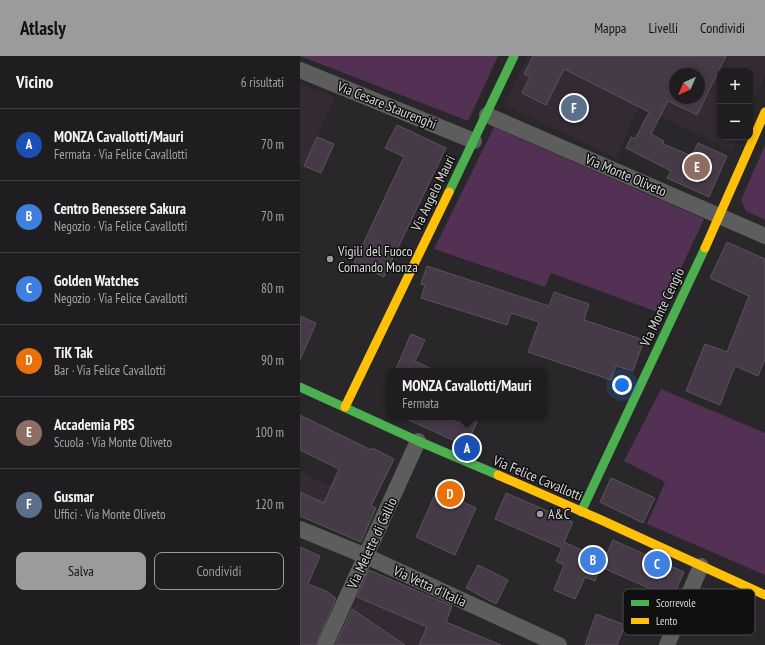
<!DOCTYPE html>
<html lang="it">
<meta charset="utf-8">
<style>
body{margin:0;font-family:"PT Sans Narrow",sans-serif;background:#2c2a2c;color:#f1f3f6}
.controls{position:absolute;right:12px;top:12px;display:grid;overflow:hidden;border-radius:8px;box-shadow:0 2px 6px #0003}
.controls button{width:36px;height:36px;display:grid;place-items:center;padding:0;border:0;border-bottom:1px solid #3c3b3d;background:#1f1d1f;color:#f1f3f6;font:20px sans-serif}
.compass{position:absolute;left:369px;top:12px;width:36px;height:36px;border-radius:50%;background:#1f1d1f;box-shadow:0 2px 6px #0003;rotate:224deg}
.you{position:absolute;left:322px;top:329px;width:14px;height:14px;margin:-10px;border:3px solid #fff;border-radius:50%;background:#1a73e8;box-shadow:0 0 0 6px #1a73e833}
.badge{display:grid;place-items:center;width:26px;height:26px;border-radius:50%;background:#9c9a9c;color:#fff;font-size:13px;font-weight:700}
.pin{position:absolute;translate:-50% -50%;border:2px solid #fff;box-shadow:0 1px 4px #0006}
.popup{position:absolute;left:87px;top:312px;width:160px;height:52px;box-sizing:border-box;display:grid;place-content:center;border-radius:8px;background:#1f1d1f;filter:drop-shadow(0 1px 3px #0005);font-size:13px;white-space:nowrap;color:#a1a2a4}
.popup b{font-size:15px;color:#f1f3f6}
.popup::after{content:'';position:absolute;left:50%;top:100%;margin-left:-8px;border:8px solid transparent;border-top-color:#1f1d1f}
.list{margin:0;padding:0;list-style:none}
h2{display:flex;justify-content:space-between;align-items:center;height:52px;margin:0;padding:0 16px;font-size:17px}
h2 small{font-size:13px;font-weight:400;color:#a1a2a4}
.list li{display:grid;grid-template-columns:26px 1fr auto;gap:12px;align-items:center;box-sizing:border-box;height:72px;padding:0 16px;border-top:1px solid #3c3b3d}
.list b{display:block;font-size:15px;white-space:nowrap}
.list p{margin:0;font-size:13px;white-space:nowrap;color:#a1a2a4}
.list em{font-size:13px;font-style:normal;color:#a1a2a4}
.actions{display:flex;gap:8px;padding:12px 16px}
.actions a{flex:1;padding:9px 0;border:1px solid #9c9a9c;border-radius:8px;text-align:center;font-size:14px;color:#9c9a9c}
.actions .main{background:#9c9a9c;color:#111}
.map{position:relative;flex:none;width:465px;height:589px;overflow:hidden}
header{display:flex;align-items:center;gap:24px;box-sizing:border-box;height:56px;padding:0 20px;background:#9c9a9c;color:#111}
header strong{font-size:19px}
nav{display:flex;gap:22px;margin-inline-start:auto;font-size:14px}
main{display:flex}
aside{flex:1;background:#1f1d1f}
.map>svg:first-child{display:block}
</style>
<header>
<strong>Atlasly</strong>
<nav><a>Mappa</a><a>Livelli</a><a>Condividi</a></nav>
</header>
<main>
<aside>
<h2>Vicino<small>6 risultati</small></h2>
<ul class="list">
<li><span class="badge" style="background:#1a4fb4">A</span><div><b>MONZA Cavallotti/Mauri</b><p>Fermata · Via Felice Cavallotti</p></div><em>70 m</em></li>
<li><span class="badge" style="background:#3f7fe0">B</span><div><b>Centro Benessere Sakura</b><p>Negozio · Via Felice Cavallotti</p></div><em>70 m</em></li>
<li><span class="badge" style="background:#3f7fe0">C</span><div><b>Golden Watches</b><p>Negozio · Via Felice Cavallotti</p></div><em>80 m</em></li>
<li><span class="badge" style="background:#e8710a">D</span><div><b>TiK Tak</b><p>Bar · Via Felice Cavallotti</p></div><em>90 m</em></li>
<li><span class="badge" style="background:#8d6e63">E</span><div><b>Accademia PBS</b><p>Scuola · Via Monte Oliveto</p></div><em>100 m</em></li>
<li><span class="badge" style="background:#5c6f8a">F</span><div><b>Gusmar</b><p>Uffici · Via Monte Oliveto</p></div><em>120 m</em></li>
</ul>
<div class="actions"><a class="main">Salva</a><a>Condividi</a></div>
</aside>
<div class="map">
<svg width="465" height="589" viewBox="0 0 465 589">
<rect width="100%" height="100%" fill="#292729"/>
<path fill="#332a33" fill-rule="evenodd" d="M228,0H465V18L450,54V15H420V81H438L433,95L339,50L316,102L204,49ZM375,18H399V42H375Z
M0,28L35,41L4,110L0,108Z
M0,416L76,452L61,486L0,460Z
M68,514L152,550L135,589H36Z"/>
<path fill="#533154" d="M0,0H198L168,65Z
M194,71L404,163L360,257L251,217L245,231L134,193Z
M465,89V164L446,155L441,144Z
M361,333L465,377V519L347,468L365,426L324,405Z"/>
<path fill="#473a48" stroke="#575557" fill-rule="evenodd" d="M233,0H426L397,59L368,45L351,78L364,85L363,88L392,100L398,87L427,100L409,141L367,122L371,115L326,92L331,81L335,83L349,56L264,13L246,49L222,37L230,21L224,18ZM375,18H399V42H375Z
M97,69L146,92L84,221L54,207L104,101L85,92Z
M17,81L34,88L21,117L4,110Z
M427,186L465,203V303L458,320L435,310L420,349L386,335L405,288L427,296L449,240L410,222Z
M127,210L249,250L254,236L289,248L284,264L344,284L333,315L316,310L311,324L228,296L239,266L211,257L207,269L121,242L125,229L121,228Z
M0,260L16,267L0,304Z
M111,278L125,284L115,305L136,315H95Z
M0,359L71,394L72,392L94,403L71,450L76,452L61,486L0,460V436L24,447L39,413L0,394Z
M102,361H146L159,367L161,361H165L177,366L166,390Z
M311,422L355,442L343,467L300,446Z
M137,434L176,452L155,499L116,481Z
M206,437L273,466L264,486L304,504L295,525L285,521L275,543L254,534L264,509L256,505L262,492L195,463Z
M313,484L384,516L362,566L343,558L353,534L301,511Z
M0,491L20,500L8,528L26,535L36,542L16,589H0Z
M178,509L208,524L196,548L166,532Z
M69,514L152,550L146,566L201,589H119L127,571L57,541Z
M52,553L105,589H35Z
M296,558L325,569L317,589H285Z"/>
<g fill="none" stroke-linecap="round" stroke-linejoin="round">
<path stroke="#5d5d5d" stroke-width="16" d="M0,14L174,85
M187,59L465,180
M0,473L66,500L259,589
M25,589L118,385
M367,589L401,510"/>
<path stroke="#4caf50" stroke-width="9" d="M149,136L214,0
M0,331L118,385L198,419
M281,456L405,192"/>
<path stroke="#ffc107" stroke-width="9" d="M405,192L465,56
M45,351L149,136
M198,419L299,463L465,539"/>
</g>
<g fill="#9c9a9c" stroke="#111011" stroke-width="1.5">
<circle cx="30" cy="203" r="4"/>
<circle cx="240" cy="458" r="4"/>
</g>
<g text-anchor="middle" stroke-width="3" stroke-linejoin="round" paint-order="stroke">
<g font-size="14" fill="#dad8da" stroke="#111011">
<text transform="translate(87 49) rotate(22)" y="5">Via Cesare Staurenghi</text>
<text transform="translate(326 119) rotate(23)" y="5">Via Monte Oliveto</text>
<text transform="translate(133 137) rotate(-64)" y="5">Via Angelo Mauri</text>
<text transform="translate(362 251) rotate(-65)" y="5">Via Monte Cengio</text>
<text transform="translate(238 422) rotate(23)" y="5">Via Felice Cavallotti</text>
<text transform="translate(72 487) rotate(-65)" y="5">Via Melette di Gallio</text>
<text transform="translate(130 530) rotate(25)" y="5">Via Vetta d'Italia</text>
</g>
<g font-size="14" fill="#dad8da" stroke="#111011" text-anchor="start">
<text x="38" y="200">Vigili del Fuoco<tspan x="38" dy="16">Comando Monza</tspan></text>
<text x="248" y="463">A&amp;C</text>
</g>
</g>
<rect x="323" y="533" width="132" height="46" rx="6" fill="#111011" stroke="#4d4c4d" stroke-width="1"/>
<rect x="331" y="544" width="18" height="6" fill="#4caf50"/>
<rect x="331" y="562" width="18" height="6" fill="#ffc107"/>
<g font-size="11" fill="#dad8da">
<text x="356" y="551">Scorrevole</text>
<text x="356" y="569">Lento</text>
</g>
</svg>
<div class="controls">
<button>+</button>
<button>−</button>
</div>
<svg class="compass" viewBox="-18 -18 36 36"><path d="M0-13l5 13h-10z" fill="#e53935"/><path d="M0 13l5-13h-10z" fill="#a1a2a4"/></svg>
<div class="you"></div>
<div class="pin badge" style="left:167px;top:392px;background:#1a4fb4">A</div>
<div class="popup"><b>MONZA Cavallotti/Mauri</b>Fermata</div>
<div class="pin badge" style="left:293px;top:504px;background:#3f7fe0">B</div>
<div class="pin badge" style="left:357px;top:508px;background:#3f7fe0">C</div>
<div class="pin badge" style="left:150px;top:438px;background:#e8710a">D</div>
<div class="pin badge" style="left:397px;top:111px;background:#8d6e63">E</div>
<div class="pin badge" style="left:274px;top:52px;background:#5c6f8a">F</div>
</div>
</main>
